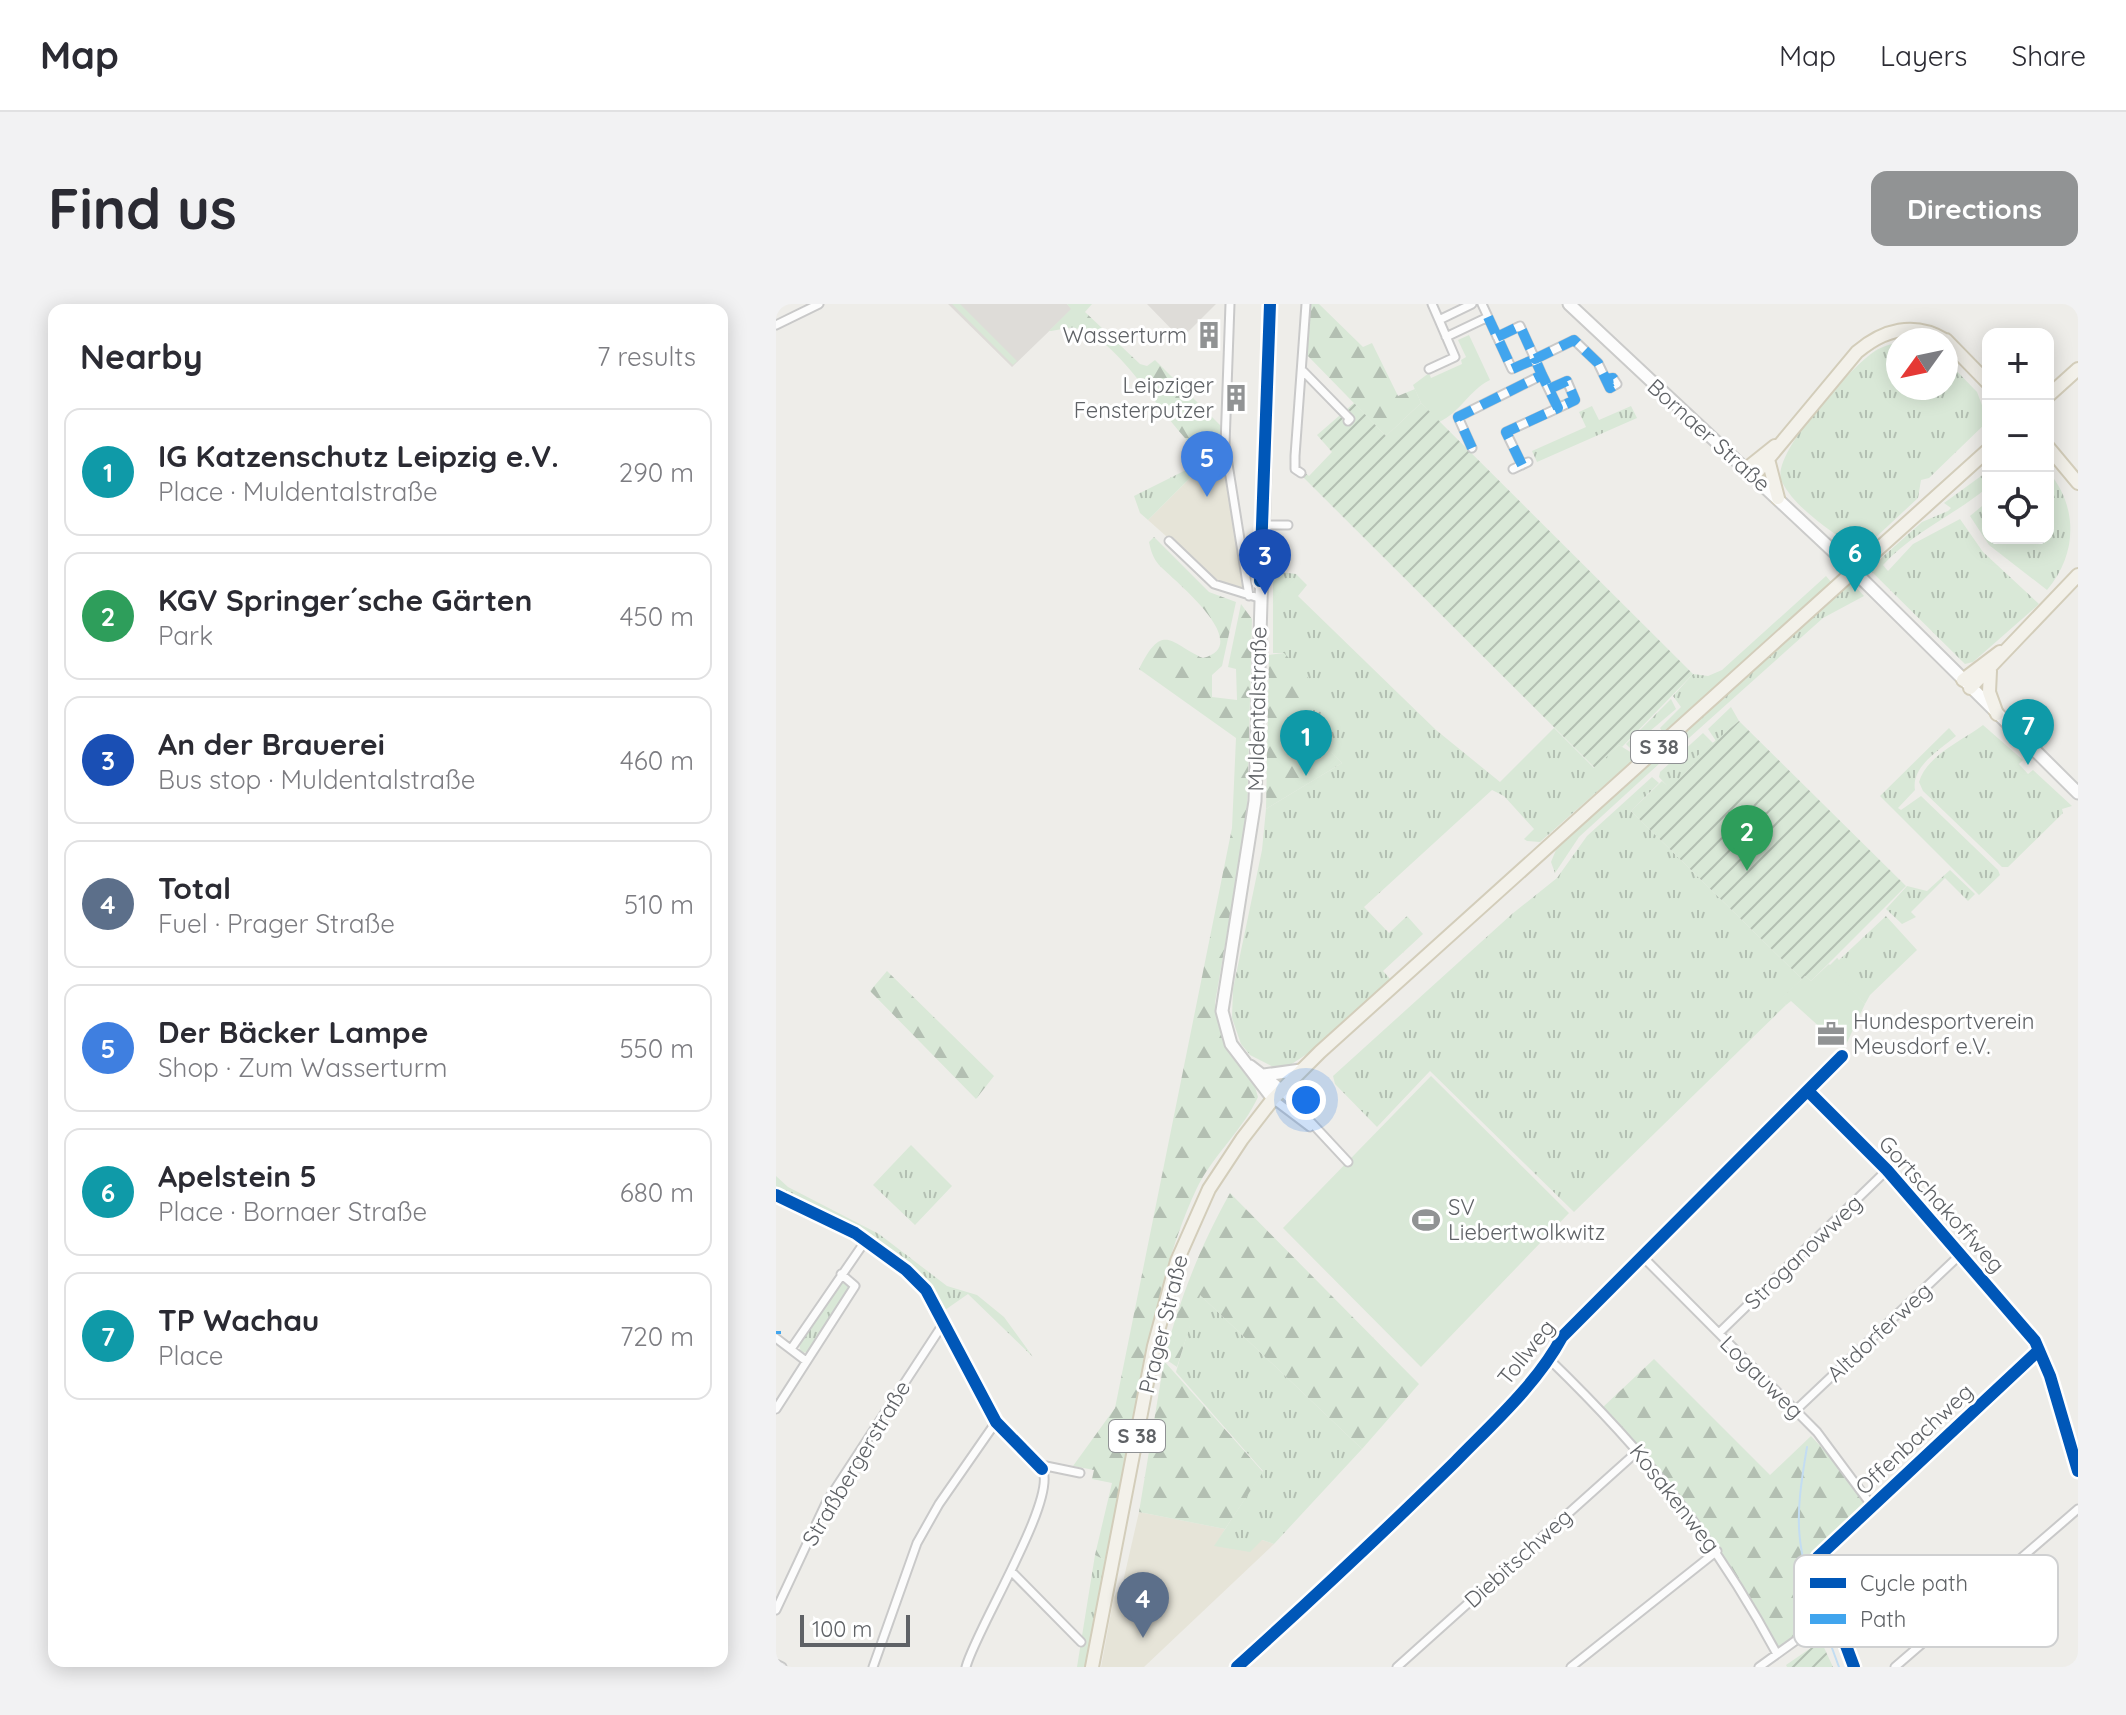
<!DOCTYPE html>
<meta charset="utf-8">
<style>
body{margin:0;font-family:Quicksand,sans-serif;background:#f2f2f3;color:#2b2b33}
.controls{position:absolute;right:24px;top:24px;display:grid;overflow:hidden;border-radius:16px;box-shadow:0 4px 20px #0003}
.controls button{width:72px;height:72px;display:grid;place-items:center;padding:0;border:0;border-bottom:2px solid #e1e1e2;background:#fff;color:#2b2b33;font:40px sans-serif}
.compass{position:absolute;left:1110px;top:24px;width:72px;height:72px;border-radius:50%;background:#fff;box-shadow:0 4px 20px #0003;rotate:237deg}
.scale{position:absolute;left:24px;bottom:20px;width:110px;box-sizing:border-box;padding-left:8px;border:4px solid #5f6266;border-top:0;font-size:22px;line-height:28px;white-space:nowrap;color:#5f6266;-webkit-text-stroke:6px #fff;paint-order:stroke}
.you{position:absolute;left:530px;top:796px;width:28px;height:28px;margin:-20px;border:6px solid #fff;border-radius:50%;background:#1a73e8;box-shadow:0 0 0 12px #1a73e833}
.badge{display:grid;place-items:center;width:52px;height:52px;border-radius:50%;background:#919394;color:#fff;font-size:26px;font-weight:700}
.pin{position:absolute;translate:-50% -66px;filter:drop-shadow(0 2px 4px #0008)}
.pin::after{content:'';position:absolute;top:42px;width:28px;height:24px;background:inherit;clip-path:polygon(0 0,100% 0,50% 100%)}
.list{margin:0;padding:0;list-style:none}
h2{display:flex;justify-content:space-between;align-items:center;height:104px;margin:0;padding:0 32px;font-size:34px}
h2 small{font-size:26px;font-weight:400;color:#7c7c81}
.list li{display:grid;grid-template-columns:52px 1fr auto;gap:24px;align-items:center;box-sizing:border-box;height:128px;margin:0 16px 16px;padding:0 16px;border:2px solid #e1e1e2;border-radius:16px}
.list b{display:block;font-size:30px;white-space:nowrap}
.list p{margin:0;font-size:26px;white-space:nowrap;color:#7c7c81}
.list em{font-size:26px;font-style:normal;color:#7c7c81}
.icon{flex:none;width:44px;height:44px;fill:none;stroke:currentColor;stroke-width:2;stroke-linecap:round;stroke-linejoin:round}
.map{position:relative;flex:none;width:1302px;height:1363px;overflow:hidden;border-radius:16px}
header{display:flex;align-items:center;gap:48px;box-sizing:border-box;height:112px;padding:0 40px;background:#fff;border-bottom:2px solid #e1e1e2}
header strong{font-size:38px}
nav{display:flex;gap:44px;margin-inline-start:auto;font-size:28px}
.intro{display:flex;align-items:center;justify-content:space-between;box-sizing:border-box;height:192px;padding:0 48px}
h1{margin:0;font-size:56px}
.button{padding:20px 36px;border-radius:16px;background:#919394;color:#fff;font-size:28px;font-weight:700}
main{display:flex;gap:48px;padding:0 48px}
aside{flex:1;background:#fff;border-radius:16px;box-shadow:0 4px 20px #0003}
.map>svg:first-child{display:block}
</style>
<header>
<strong>Map</strong>
<nav><a>Map</a><a>Layers</a><a>Share</a></nav>
</header>
<div class="intro"><h1>Find us</h1><a class="button">Directions</a></div>
<main>
<aside>
<h2>Nearby<small>7 results</small></h2>
<ul class="list">
<li><span class="badge" style="background:#0f9aa8">1</span><div><b>IG Katzenschutz Leipzig e.V.</b><p>Place · Muldentalstraße</p></div><em>290 m</em></li>
<li><span class="badge" style="background:#2e9e5b">2</span><div><b>KGV Springer´sche Gärten</b><p>Park</p></div><em>450 m</em></li>
<li><span class="badge" style="background:#1a4fb4">3</span><div><b>An der Brauerei</b><p>Bus stop · Muldentalstraße</p></div><em>460 m</em></li>
<li><span class="badge" style="background:#5c6f8a">4</span><div><b>Total</b><p>Fuel · Prager Straße</p></div><em>510 m</em></li>
<li><span class="badge" style="background:#3f7fe0">5</span><div><b>Der Bäcker Lampe</b><p>Shop · Zum Wasserturm</p></div><em>550 m</em></li>
<li><span class="badge" style="background:#0f9aa8">6</span><div><b>Apelstein 5</b><p>Place · Bornaer Straße</p></div><em>680 m</em></li>
<li><span class="badge" style="background:#0f9aa8">7</span><div><b>TP Wachau</b><p>Place</p></div><em>720 m</em></li>
</ul>
</aside>
<div class="map">
<svg width="1302" height="1363" viewBox="0 0 1302 1363">
<defs>
<pattern id="grass-tufts" width="24" height="20" patternUnits="userSpaceOnUse" patternTransform="scale(2)"><rect width="24" height="20" fill="#d9e8d7"/><path d="M3 7l-1-3M5 7V3M7 7l1-3M15 17l-1-3M17 17v-4M19 17l1-3" fill="none" stroke="#b3bfb2"/></pattern>
<pattern id="forest-firs" width="22" height="20" patternUnits="userSpaceOnUse" patternTransform="scale(2)"><rect width="22" height="20" fill="#d9e8d7"/><path d="M5 1l3.5 6h-7zM16 11l3.5 6h-7z" fill="#b3bfb2"/></pattern>
<pattern id="garden-furrows" width="10" height="10" patternUnits="userSpaceOnUse" patternTransform="scale(2)"><rect width="10" height="10" fill="#d9e8d7"/><path d="M-1 1l2-2M0 10L10 0M9 11l2-2" fill="none" stroke="#b3bfb2"/></pattern>
</defs>
<rect width="100%" height="100%" fill="#eeede9"/>
<path fill="#e6e4d8" d="M430,158L449,168L468,267L467,285L445,281L372,216Z
M363,1208L449,1225L439,1242L486,1236L498,1240L368,1363H325L338,1293L347,1278Z"/>
<path fill="#dedcd8" d="M172,0H291L296,5L236,63Z
M371,0H440L405,35Z"/>
<path fill="url(#grass-tufts)" d="M1122,38V84H1170V56L1201,88L1212,117L1153,174L1145,176L1142,194L1084,248C1058,228 1021,207 1006,178C992,152 1076,62 1099,47C1105,43 1115,40 1122,38Z
M816,102L823,116L855,102L861,114L761,158L756,147L810,123L803,108Z
M425,153L430,158L372,216L364,209L358,192L418,162Z
M1212,167V183C1177,212 1137,228 1107,261L1112,267L1137,240L1184,215L1207,248L1263,300L1197,358L1189,360L1093,265L1146,218L1172,207L1175,204L1168,199Z
M1272,167C1302,202 1302,250 1271,286L1213,241L1194,212L1212,197V234H1272Z
M497,267L520,270L531,281L522,292L660,426L724,478L778,424L818,464L843,441L856,449L877,429L884,432L764,538L751,537L748,535L758,525L728,492L716,486L588,603L613,629L631,612L647,630L607,667L615,676L534,748L505,767L474,751L465,740L456,714L457,685L486,546L490,505L566,459L512,404L508,349H497Z
M1050,272L1055,278L887,429L884,424L905,403L897,392L917,370L932,372L946,366Z
M1075,278L1088,292L1047,314L904,442L896,440Z
M895,395L900,405L854,444L850,440Z
M955,403L963,417L940,437L932,425Z
M1207,421L1247,456L1243,460L1252,470L1257,466L1296,502L1286,505L1287,509L1232,563H1226L1147,487L1143,478C1151,451 1186,437 1207,421Z
M1173,424L1180,432C1164,446 1135,462 1139,486L1122,504L1125,506L1145,492L1222,566L1224,571L1203,591L1104,492Z
M927,429L937,439L916,457L918,460L894,485L883,473L884,468Z
M893,441L896,448L803,533L779,569L775,558L782,541Z
M876,473L883,479L855,507L1026,675L1005,695L1010,701L798,908L654,767L601,823L559,780L557,772L736,610L781,574L811,532Z
M1174,566L1199,590L1192,597L1169,574L1135,608L1140,613L1126,620L1110,605L1131,582L1151,587Z
M1110,612L1141,646L1094,691L1089,700L1053,662L1061,654L1063,656Z
M135,841L176,882L139,921L97,881Z
M0,872L12,883L103,930L171,982L201,991L228,1013L257,1053L192,990L169,1006L130,961L97,936L0,887Z
M66,974L77,981L32,1048L25,1049L23,1039Z
M423,990L586,1145L498,1240L486,1236L474,1248L438,1242L487,1167L400,1068Z
M319,1251L329,1256L311,1363H301Z"/>
<path fill="url(#forest-firs)" d="M291,0H316L309,8L364,60L371,62L379,56L445,122L444,146L449,168C397,141 353,40 303,25C291,21 282,27 273,27L295,5Z
M534,0H543L587,43L596,39L622,92L639,85L645,99L610,132L531,51Z
M378,233L433,288L460,298L446,362L436,371V393L461,396L460,365L452,363L465,300L476,315L471,513L439,699L450,745L479,783L482,793C467,826 436,852 420,886C384,963 373,1047 355,1130L348,1137L353,1140L329,1256L319,1251L336,1179L316,1175L318,1166L297,1162L339,1104L456,524L460,434L363,365C387,316 395,340 427,354C480,340 396,275 383,261C377,254 375,247 373,238Z
M508,349L538,380L513,404L566,459L490,505L493,351Z
M111,667L218,772L200,795L94,687Z
M454,889L643,1080L586,1145L424,991L401,1063L388,1054C405,992 423,945 454,889Z
M878,1055L994,1171L1035,1132L1064,1163L1090,1202L1038,1251L1036,1259L1054,1309L1002,1345C952,1258 897,1175 826,1104Z
M388,1057L487,1168L449,1225L363,1208Z"/>
<path fill="#d9e8d7" d="M176,0H184L241,57L237,61Z
M693,31L714,76C693,86 685,108 663,118L645,99L637,81L653,69L655,74L686,60L685,56L690,53L682,36Z
M1053,660L1089,700L1068,745L1015,697L1010,701L1004,695L1029,672L1035,677Z
M655,772L793,909L645,1063L507,924Z"/>
<path fill="url(#garden-furrows)" d="M578,99L610,132L645,99L917,370L846,443L843,441L819,464L524,170L527,167L533,172L556,148L541,131Z
M963,417L1130,582L1035,677L1029,672L1026,675L855,507L886,477L894,484L918,460L915,457Z
M1045,1337L1057,1363H1011L1010,1361Z"/>
<g fill="none" stroke-linecap="round" stroke-linejoin="round">
<path stroke="#c3ddf2" stroke-width="2" d="M1031,1143C1018,1219 1019,1241 1045,1313
M1049,1325L1063,1363"/>
<g stroke="#c9c9c9" stroke-width="11">
<path id="minor" d="M454,0L449,141L473,292
M656,0L663,16
M0,21L43,0
M670,33L712,13L706,0
M721,33L744,22L759,55L798,36L822,59L834,84L841,80L837,74L830,75
M653,65L679,53L663,16L696,0
M527,67L574,115L572,117
M773,85L791,77L799,96L782,104
M696,144L682,113L766,71L759,55L736,65L712,13
M746,161L730,128L782,104L766,71
M737,165L752,158
M525,169L519,165V152L530,0
M487,221H512
M393,237L438,280L483,294
M505,786L572,858
M1032,787L1111,866L1259,1037L1274,1072L1302,1167
M497,795L534,823
M0,891L79,929L130,966L150,986L220,1118L266,1165
M866,952L1041,1128L1096,1202
M943,1029L1111,866
M0,1034L30,1057
M15,1045L90,936
M774,1056C869,1148 938,1233 1001,1350
M0,1105L79,982L65,970
M1020,1106L1186,949
M348,1134L360,1137
M266,1165L270,1162L304,1169
M235,1267L305,1338
M0,1306L50,1199L169,1017
M0,1360L6,1363
M97,1363L141,1239L163,1200L220,1118
M190,1363C199,1327 283,1193 266,1165
M461,1363C535,1296 608,1228 679,1158C716,1120 761,1080 786,1033L1066,752
M621,1363L863,1146
M795,1363L941,1247
M983,1363L1058,1309
M1078,1363L1040,1261L1042,1253L1263,1046
M1119,1363L1302,1205"/>
</g>
<g stroke="#cbcbca" stroke-width="15">
<path id="secondary" d="M494,0L479,497L446,707L455,740L497,795
M793,0L1073,262
M1082,271L1302,489
M474,762L505,786
M488,771L525,766"/>
</g>
<g stroke="#d3cdba" stroke-width="16">
<path id="primary" d="M1170,36L1212,79
M1272,92L1302,65
M1272,143L1302,179
M993,159L1002,194
M969,166L999,142
M977,173L1081,48C1107,26 1138,17 1169,36
M1214,367L1213,388L1221,410
M1187,376L1224,348
M1194,384L1302,271
M316,1363L378,1042L401,957L433,885L466,835L497,795L544,748L1212,146"/>
</g>
<use href="#minor" stroke="#fcfcfc" stroke-width="7"/>
<use href="#secondary" stroke="#fcfcfc" stroke-width="11"/>
<use href="#primary" stroke="#f3f1ea" stroke-width="12"/>
<g stroke="#cbcbca" stroke-width="15" stroke-linecap="butt">
<path id="secondary-bridge" d="M1073,262L1082,271"/>
</g>
<use href="#secondary-bridge" stroke="#fcfcfc" stroke-width="11"/>
<path stroke="#41a5ee" stroke-width="10" stroke-dasharray="20 10" stroke-linecap="butt" d="M721,33L744,22L759,55L798,36L822,59L834,84L841,80L837,74L830,75
M773,85L791,77L799,96L782,104
M696,144L682,113L766,71L759,55L736,65L712,13
M746,161L730,128L782,104L766,71
M0,1027V1030"/>
<g stroke="#fff" stroke-width="17">
<path id="cycleway" d="M484,277L494,0
M1032,787L1111,866L1259,1037L1274,1072L1302,1167
M0,891L79,929L130,966L150,986L220,1118L266,1165
M461,1363C535,1296 608,1228 679,1158C716,1120 761,1080 786,1033L1066,752
M1078,1363L1040,1261L1042,1253L1263,1046"/>
</g>
<use href="#cycleway" stroke="#0057b8" stroke-width="12"/>
</g>
<defs>
<g id="building-bare" transform="scale(2.16)"><path d="M-4-6H4V6H1V3H-1V6H-4ZM-2.5-4.3h1.7v1.8h-1.7ZM.8-4.3h1.7v1.8H.8ZM-2.5-1h1.7V.8h-1.7ZM.8-1h1.7V.8H.8Z" fill="#919394" stroke="#fff" stroke-width="2.5" paint-order="stroke"/></g>
<g id="office-bare" transform="scale(2.16)"><path d="M-6-3h4V-5.5h4V-3h4V5H-6ZM-1-4.5V-3h2v-1.5ZM-6 0V1H6V0Z" fill="#919394" stroke="#fff" stroke-width="2.5" paint-order="stroke"/></g>
<g id="stadium-bare" transform="scale(2.16)"><path d="M0-5a6.5 5 0 1 0 0 10a6.5 5 0 1 0 0-10ZM-3.5-1.8h7v3.6h-7Z" fill="#919394" stroke="#fff" stroke-width="2.5" paint-order="stroke"/></g>
</defs>
<g fill-rule="evenodd">
<use href="#building-bare" x="433" y="31"/>
<use href="#building-bare" x="460" y="94"/>
<use href="#office-bare" x="1055" y="730"/>
<use href="#stadium-bare" x="650" y="916"/>
</g>
<g text-anchor="middle" stroke-width="6" stroke-linejoin="round" paint-order="stroke">
<g fill="#fff" stroke="#8f9194" stroke-width="2">
<rect x="855" y="427" width="56" height="32" rx="6"/>
<rect x="333" y="1116" width="56" height="32" rx="6"/>
</g>
<g font-size="20" font-weight="bold" fill="#5f6266">
<text x="883" y="450">S 38</text>
<text x="361" y="1139">S 38</text>
</g>
<g font-size="22" fill="#5f6266" stroke="#fff" text-anchor="end">
<text x="411" y="39">Wasserturm</text>
<text x="438" y="89">Leipziger<tspan x="438" dy="25">Fensterputzer</tspan></text>
<text x="1077" y="725" text-anchor="start">Hundesportverein<tspan x="1077" dy="25">Meusdorf e.V.</tspan></text>
<text x="672" y="911" text-anchor="start">SV<tspan x="672" dy="25">Liebertwolkwitz</tspan></text>
</g>
<g font-size="22" fill="#5f6266" stroke="#fff">
<text transform="translate(933 131) rotate(42)" y="8">Bornaer Straße</text>
<text transform="translate(481 405) rotate(-89)" y="8">Muldentalstraße</text>
<text transform="translate(1166 900) rotate(48)" y="8">Gortschakoffweg</text>
<text transform="translate(1027 948) rotate(-44)" y="8">Stroganowweg</text>
<text transform="translate(387 1020) rotate(-76)" y="8">Prager Straße</text>
<text transform="translate(1103 1028) rotate(-43)" y="8">Altdorferweg</text>
<text transform="translate(750 1048) rotate(-51)" y="8">Tollweg</text>
<text transform="translate(986 1073) rotate(45)" y="8">Logauweg</text>
<text transform="translate(1138 1135) rotate(-43)" y="8">Offenbachweg</text>
<text transform="translate(80 1159) rotate(-59)" y="8">Straßbergerstraße</text>
<text transform="translate(899 1194) rotate(52)" y="8">Kosakenweg</text>
<text transform="translate(742 1254) rotate(-42)" y="8">Diebitschweg</text>
</g>
</g>
<rect x="1018" y="1251" width="264" height="92" rx="12" fill="#fff" stroke="#cfd0d1" stroke-width="2"/>
<rect x="1034" y="1274" width="36" height="10" fill="#0057b8"/>
<rect x="1034" y="1310" width="36" height="10" fill="#41a5ee"/>
<g font-size="22" fill="#5f6266">
<text x="1084" y="1287">Cycle path</text>
<text x="1084" y="1323">Path</text>
</g>
</svg>
<div class="controls">
<button>+</button>
<button>−</button>
<button><svg class="icon" aria-label="locate" viewBox="0 0 24 24"><circle cx="12" cy="12" r="6"/><path d="M12 2v4M12 18v4M2 12h4M18 12h4"/></svg></button>
</div>
<svg class="compass" viewBox="-18 -18 36 36"><path d="M0-13l5 13h-10z" fill="#e53935"/><path d="M0 13l5-13h-10z" fill="#7c7c81"/></svg>
<div class="scale">100 m</div>
<div class="you"></div>
<div class="pin badge" style="left:530px;top:472px;background:#0f9aa8">1</div>
<div class="pin badge" style="left:971px;top:567px;background:#2e9e5b">2</div>
<div class="pin badge" style="left:489px;top:291px;background:#1a4fb4">3</div>
<div class="pin badge" style="left:367px;top:1334px;background:#5c6f8a">4</div>
<div class="pin badge" style="left:431px;top:193px;background:#3f7fe0">5</div>
<div class="pin badge" style="left:1079px;top:288px;background:#0f9aa8">6</div>
<div class="pin badge" style="left:1252px;top:461px;background:#0f9aa8">7</div>
</div>
</main>
